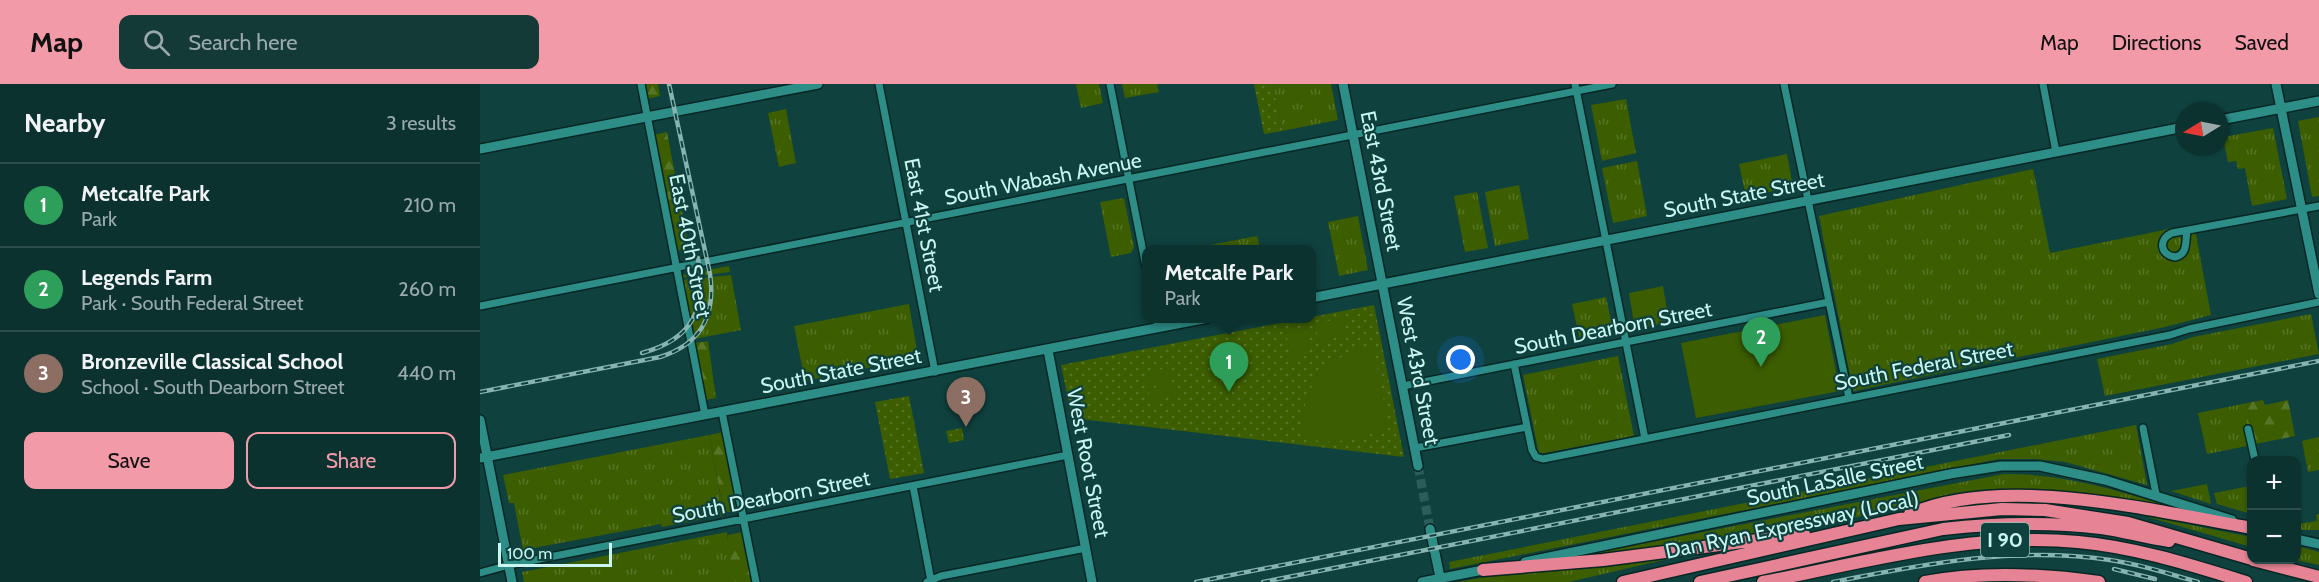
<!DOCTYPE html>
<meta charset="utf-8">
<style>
body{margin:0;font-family:Cabin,sans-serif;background:#143a37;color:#f1f3f6}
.controls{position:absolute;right:18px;bottom:18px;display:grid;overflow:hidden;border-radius:12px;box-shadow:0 2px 4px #0004}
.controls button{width:54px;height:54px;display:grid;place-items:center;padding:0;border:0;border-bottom:2px solid #2b4d4b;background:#0b322f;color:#f1f3f6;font:30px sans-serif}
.compass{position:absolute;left:1695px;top:18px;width:54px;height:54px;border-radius:50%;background:#0b322f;box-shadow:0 2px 4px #0004;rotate:260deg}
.scale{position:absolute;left:18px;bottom:15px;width:114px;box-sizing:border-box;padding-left:6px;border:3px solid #cbf5f1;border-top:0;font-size:16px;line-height:21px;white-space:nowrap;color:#cbf5f1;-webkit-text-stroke:4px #0f423f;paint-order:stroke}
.you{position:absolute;left:981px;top:276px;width:21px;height:21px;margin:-15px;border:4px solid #fff;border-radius:50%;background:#1a73e8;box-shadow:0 0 0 9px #1a73e833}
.badge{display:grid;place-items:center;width:39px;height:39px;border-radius:50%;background:#f39aa8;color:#fff;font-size:20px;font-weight:700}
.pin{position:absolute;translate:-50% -50px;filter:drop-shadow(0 2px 3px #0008)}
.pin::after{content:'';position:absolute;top:32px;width:21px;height:18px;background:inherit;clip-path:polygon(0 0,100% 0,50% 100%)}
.popup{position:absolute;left:662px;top:161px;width:174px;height:78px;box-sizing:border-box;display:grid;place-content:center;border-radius:12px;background:#0b322f;filter:drop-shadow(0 2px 4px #0005);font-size:20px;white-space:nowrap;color:#9aaaaa}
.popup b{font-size:22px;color:#f1f3f6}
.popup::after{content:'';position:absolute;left:50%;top:100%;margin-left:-12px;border:12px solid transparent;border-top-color:#0b322f}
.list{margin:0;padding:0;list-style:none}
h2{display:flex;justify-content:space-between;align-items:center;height:78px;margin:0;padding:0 24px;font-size:26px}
h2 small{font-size:20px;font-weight:400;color:#9aaaaa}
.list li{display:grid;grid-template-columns:39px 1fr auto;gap:18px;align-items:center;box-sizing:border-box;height:84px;padding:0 24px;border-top:2px solid #2b4d4b}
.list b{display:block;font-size:22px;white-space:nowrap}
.list p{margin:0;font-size:20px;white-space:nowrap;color:#9aaaaa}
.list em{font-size:20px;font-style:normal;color:#9aaaaa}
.actions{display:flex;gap:12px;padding:18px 24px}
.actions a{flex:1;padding:14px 0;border:2px solid #f39aa8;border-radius:12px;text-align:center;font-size:21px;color:#f39aa8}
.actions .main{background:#f39aa8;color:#111}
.icon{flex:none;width:33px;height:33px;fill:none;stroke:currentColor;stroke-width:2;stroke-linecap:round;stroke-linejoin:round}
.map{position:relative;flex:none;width:1839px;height:498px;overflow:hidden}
header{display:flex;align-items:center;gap:36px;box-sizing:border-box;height:84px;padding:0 30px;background:#f39aa8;color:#111}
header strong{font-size:28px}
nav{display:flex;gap:33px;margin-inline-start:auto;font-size:21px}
.search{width:420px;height:54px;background:#143a37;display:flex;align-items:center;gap:15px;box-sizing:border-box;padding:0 21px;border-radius:12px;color:#9aaaaa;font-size:22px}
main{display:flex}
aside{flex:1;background:#0b322f}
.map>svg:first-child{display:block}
</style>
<header>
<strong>Map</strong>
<div class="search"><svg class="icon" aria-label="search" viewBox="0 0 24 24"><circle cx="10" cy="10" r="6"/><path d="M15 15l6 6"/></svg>Search here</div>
<nav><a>Map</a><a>Directions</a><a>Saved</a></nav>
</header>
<main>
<aside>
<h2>Nearby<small>3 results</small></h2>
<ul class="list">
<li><span class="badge" style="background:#2e9e5b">1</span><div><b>Metcalfe Park</b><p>Park</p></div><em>210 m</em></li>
<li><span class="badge" style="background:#2e9e5b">2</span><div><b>Legends Farm</b><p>Park · South Federal Street</p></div><em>260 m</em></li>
<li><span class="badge" style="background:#8d6e63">3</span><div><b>Bronzeville Classical School</b><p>School · South Dearborn Street</p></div><em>440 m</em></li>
</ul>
<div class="actions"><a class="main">Save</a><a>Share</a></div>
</aside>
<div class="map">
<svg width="1839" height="498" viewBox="0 0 1839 498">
<defs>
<pattern id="grass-tufts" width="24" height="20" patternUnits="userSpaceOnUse" patternTransform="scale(1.5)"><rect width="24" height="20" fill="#3c5d00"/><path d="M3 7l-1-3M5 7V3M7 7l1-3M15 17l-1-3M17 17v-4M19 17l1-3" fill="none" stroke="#577526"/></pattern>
<pattern id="forest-firs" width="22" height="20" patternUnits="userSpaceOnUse" patternTransform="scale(1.5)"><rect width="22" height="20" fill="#3c5d00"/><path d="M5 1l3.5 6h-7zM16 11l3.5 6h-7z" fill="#577526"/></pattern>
<pattern id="park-dots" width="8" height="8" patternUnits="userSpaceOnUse" patternTransform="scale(1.5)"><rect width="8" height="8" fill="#3c5d00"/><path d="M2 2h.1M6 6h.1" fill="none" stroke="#577526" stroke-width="1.8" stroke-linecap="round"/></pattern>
</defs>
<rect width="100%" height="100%" fill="#0f423f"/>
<path fill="url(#grass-tufts)" d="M596,0H619L623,19L601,24Z
M642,0H677L679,8L645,14Z
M793,0H851L858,36L802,47Z
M1146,15L1156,69L1122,77L1111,21Z
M306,25L316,79L299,83L288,29Z
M1839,33V112L1832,113L1818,37Z
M1793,44L1807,115L1772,122L1765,84L1758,85L1756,77L1748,78L1743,53Z
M1307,70L1313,103L1266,113L1259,80Z
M1157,77L1167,132L1133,139L1122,84Z
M1553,85L1570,169L1714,140L1731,231L1685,243L1373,307L1339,132Z
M1039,101L1049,155L1015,162L1005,108Z
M997,108L1008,164L985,168L974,112Z
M644,114L654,163L651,169L631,173L620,118Z
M878,132L888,186L859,192L848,138Z
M777,152L780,165H709Z
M249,182L250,188L202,194L203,191Z
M251,191L261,246L214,255L202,196Z
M1126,213L1134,250L1100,257L1092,220Z
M429,220L438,273L325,297L314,242Z
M1831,230L1839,270L1625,312L1617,275L1692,260L1713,253Z
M1138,272L1154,352L1059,370L1043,291Z
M1767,319L1771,340L1763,342L1767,362L1727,370L1718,329Z
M1656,341L1667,401L1585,378L1555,375H1519L970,485L969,478Z
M229,351L244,431L182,443L181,440L43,466L34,419H29L23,391Z
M1839,353V386L1828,388L1822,357Z
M1524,390C1592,389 1656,413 1720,431L1618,412L1575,407H1531L1492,409L1329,443L1124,471L1093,473Z
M1727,400L1731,420L1691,407Z
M1770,402L1771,430L1737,420L1734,409Z
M1657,430L1771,453V463L1668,433Z
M1839,430V446H1817V440L1837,437L1836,431Z
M247,448L249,466L246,498H44L42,488Z
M1817,462L1839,468V481L1816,476Z
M1209,470L1089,498H978L1006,493Z"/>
<path fill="url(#forest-firs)" d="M164,0H178L180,12L167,15Z
M187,48L209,164L196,167L173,51Z
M228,257L236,314L225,316L215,259Z
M1783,316L1785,321L1808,316L1815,352L1775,360L1767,319Z
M243,348L258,426L244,429L229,351Z
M262,448L272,498H246L248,451Z"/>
<path fill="url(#park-dots)" d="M774,0H793L802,47L784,50Z
M894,221L924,373L592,334L581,281Z
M429,312L444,389L410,395L395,318Z
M482,344L484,356L469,359L466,347Z"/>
<path fill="#3c5d00" d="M1183,202L1189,238L1155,245L1149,209Z
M1345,231L1360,307L1216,334L1201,259Z
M862,234L865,252L839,257L835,240Z
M825,245L830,271L811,275L806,248Z
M893,262L909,343L906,347L854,358L822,355C821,303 842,273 893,262Z
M691,283L694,296L667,301L665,289Z
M694,300L697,312L670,317L668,305Z"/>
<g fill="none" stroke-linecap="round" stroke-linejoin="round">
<path stroke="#2b5d5a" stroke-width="9" stroke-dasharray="9 4.5" stroke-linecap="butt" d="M938,382L950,445"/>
<g stroke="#082624" stroke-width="10">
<path id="street" d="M161,0L225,331
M399,0L455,288
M630,0L666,183
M1095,0L1165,355
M1304,0L1369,314
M1563,0L1576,68
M1707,147C1705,159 1708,170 1695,173C1680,171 1678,155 1692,149L1839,122
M0,222L1132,0
M677,234L678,244
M1034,280L1052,366L1056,373L1063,375L1690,251L1709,245L1839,218
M923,302L1349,218
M242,328L276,498
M1663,344L1676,410
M1768,345L1775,376
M935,364L1047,343
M433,402L451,497
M0,489L29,481L588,371
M447,498L461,492L606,464"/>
</g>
<g stroke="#082624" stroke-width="12">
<path id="secondary" d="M863,0L938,382
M1796,0L1839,210
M1740,36L1839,17
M0,65L338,0
M831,214L1704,43
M568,266L612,498
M0,336L32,498
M0,374L728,234
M950,445L961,498
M1816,455L1839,460
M1045,478L1470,390L1521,382H1560L1625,396L1752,436
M942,498L1008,485"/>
</g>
<g stroke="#082624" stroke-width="15">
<path id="highway" d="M1430,430C1523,389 1673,427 1772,444
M1773,476L1839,493
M1003,486L1123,476L1324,450
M1143,498L1419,435L1522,425L1565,426L1648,439L1772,475
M1220,498L1463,445C1516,439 1568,438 1621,444C1644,447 1666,454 1689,457
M1283,498C1386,478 1491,448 1598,458C1655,463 1711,481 1766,498
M1445,498C1502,487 1562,490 1619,498"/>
</g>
<use href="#street" stroke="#2d8e88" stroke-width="7"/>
<use href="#secondary" stroke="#2d8e88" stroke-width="9"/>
<use href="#highway" stroke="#e68394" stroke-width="12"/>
<g stroke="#87b4b0" stroke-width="4.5">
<path id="rail" d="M162,269C213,255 227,225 218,174
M0,308L180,273C221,260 236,232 230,190L189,0
M1634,485L1675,495
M716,498L1839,277
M783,498L1529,351
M1353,498C1445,480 1535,462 1630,476C1660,480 1689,490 1718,498"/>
</g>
<use href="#rail" stroke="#0f423f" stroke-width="2" stroke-dasharray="7" stroke-linecap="butt"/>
</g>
<g text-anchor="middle" stroke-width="4.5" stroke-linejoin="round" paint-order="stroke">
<rect fill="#0f423f" stroke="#93bfbc" stroke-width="1.5" x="1501" y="439" width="48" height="34" rx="4.5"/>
<g font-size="20" font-weight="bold" fill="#cbf5f1">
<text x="1525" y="463">I 90</text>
</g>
<g font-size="21" fill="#cbf5f1" stroke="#0f423f">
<text transform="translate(563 95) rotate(-11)" y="7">South Wabash Avenue</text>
<text transform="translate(901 97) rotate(79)" y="7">East 43rd Street</text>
<text transform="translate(1264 111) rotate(-11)" y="7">South State Street</text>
<text transform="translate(444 141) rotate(79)" y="7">East 41st Street</text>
<text transform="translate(210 162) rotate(79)" y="7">East 40th Street</text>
<text transform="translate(1133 244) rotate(-11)" y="7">South Dearborn Street</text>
<text transform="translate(1444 282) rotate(-11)" y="7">South Federal Street</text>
<text transform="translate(361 287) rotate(-11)" y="7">South State Street</text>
<text transform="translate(938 287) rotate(79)" y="7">West 43rd Street</text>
<text transform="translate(608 379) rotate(79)" y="7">West Root Street</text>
<text transform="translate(1355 396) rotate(-12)" y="7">South LaSalle Street</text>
<text transform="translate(291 413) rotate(-11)" y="7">South Dearborn Street</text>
<text transform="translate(1312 441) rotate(-12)" y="7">Dan Ryan Expressway (Local)</text>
</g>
</g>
</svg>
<div class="controls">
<button>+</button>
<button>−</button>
</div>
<svg class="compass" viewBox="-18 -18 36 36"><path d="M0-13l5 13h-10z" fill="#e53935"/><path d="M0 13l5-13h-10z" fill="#9aaaaa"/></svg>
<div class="scale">100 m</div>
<div class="you"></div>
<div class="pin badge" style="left:749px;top:308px;background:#2e9e5b">1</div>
<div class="popup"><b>Metcalfe Park</b>Park</div>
<div class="pin badge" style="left:1281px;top:283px;background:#2e9e5b">2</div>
<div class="pin badge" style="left:486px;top:343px;background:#8d6e63">3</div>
</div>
</main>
